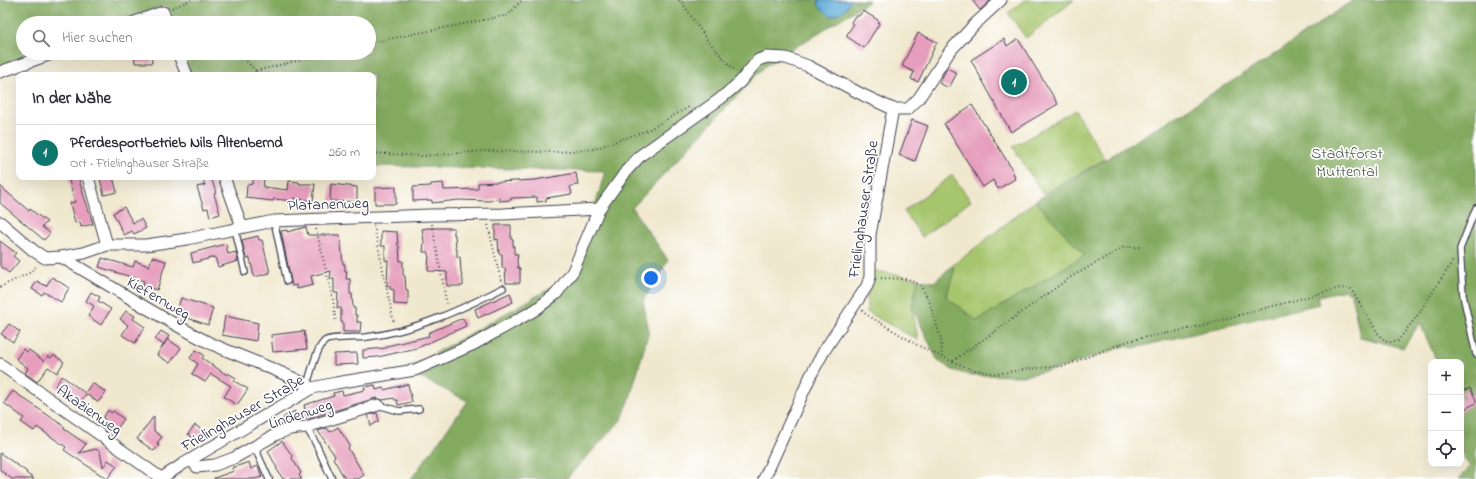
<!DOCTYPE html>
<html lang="de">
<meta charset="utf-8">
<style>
body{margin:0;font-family:"Indie Flower",sans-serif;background:#f2f2f3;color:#2b2b33}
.controls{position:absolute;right:12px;bottom:12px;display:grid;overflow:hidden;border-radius:8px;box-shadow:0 4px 16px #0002}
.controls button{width:36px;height:36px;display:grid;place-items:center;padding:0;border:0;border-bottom:1px solid #e1e1e2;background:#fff;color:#2b2b33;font:20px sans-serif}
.you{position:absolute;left:651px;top:278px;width:14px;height:14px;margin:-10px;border:3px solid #fff;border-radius:50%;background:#1a73e8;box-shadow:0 0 0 6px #1a73e833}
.badge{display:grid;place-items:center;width:26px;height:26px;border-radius:50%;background:#0f766e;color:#fff;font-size:13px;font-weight:700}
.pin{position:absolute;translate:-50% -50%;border:2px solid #fff;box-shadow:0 1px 4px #0006}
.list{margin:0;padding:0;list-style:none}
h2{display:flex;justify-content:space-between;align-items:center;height:52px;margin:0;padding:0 16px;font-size:17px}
h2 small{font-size:13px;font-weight:400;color:#7c7c81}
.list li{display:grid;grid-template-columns:26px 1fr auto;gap:12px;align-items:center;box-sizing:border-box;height:56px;padding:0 16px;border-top:1px solid #e1e1e2}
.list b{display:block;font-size:15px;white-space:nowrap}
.list p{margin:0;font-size:13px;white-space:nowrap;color:#7c7c81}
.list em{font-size:13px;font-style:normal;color:#7c7c81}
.icon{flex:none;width:22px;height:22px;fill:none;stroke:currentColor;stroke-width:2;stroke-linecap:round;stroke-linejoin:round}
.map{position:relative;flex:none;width:1476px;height:479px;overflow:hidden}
.search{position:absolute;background:#fff;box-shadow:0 4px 16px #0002;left:16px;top:16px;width:360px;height:44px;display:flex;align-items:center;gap:10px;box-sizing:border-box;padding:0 14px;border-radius:22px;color:#7c7c81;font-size:15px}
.panel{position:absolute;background:#fff;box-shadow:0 4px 16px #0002;left:16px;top:72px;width:360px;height:108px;border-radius:8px}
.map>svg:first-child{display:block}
</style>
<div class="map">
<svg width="1476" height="479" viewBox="0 0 1476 479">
<rect width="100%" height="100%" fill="#fff"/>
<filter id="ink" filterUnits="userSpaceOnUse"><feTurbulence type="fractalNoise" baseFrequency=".025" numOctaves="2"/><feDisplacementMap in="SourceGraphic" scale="8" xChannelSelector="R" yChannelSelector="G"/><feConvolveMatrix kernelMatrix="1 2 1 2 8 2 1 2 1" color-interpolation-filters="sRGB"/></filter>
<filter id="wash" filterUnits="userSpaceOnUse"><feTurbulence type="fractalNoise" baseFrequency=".012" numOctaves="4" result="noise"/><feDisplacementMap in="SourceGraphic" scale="16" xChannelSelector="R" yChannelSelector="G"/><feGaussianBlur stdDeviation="0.9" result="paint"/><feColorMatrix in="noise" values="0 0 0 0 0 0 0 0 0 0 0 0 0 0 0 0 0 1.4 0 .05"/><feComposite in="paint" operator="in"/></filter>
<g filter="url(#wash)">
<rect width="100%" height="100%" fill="#f0e8ce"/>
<path fill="#a6c56c" stroke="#647454" d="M1024,0H1074L1026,38L1008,13Z
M1075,110L1105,159L1043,194L1013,147Z
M952,175L971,201L922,237L904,211Z
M1035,201L1085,255L977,321L946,297L954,271L952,266Z
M872,270L918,279L912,307L918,340L867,312V295Z"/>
<path fill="#84aa60" stroke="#53664e" d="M0,0H869L868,2L765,66L632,208L668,260L643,301L649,331L630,398L622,419L566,479H411L468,401L405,370L576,274L605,171L373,166V75H191L183,53H369V23H172L166,5L119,23H23V53H42L0,68Z
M1353,0H1476V479H1458L1470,467L1461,453V362H1437L1420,323L1403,348L1360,337L1351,293L1345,290L1318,296L1319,304L1134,348L1125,346L1061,368L1022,376L968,375L953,370L938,361L912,307L918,279L934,282L952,266L954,271L946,297L977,321L1085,255L1035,201L1106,159L1266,60Z"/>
<path fill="#5eabd7" stroke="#406689" d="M819,0H851C846,9 841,15 830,16L818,5Z"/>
<g id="blocks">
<path fill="#e69ebc" d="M972,0H991L980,10Z
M863,11L878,20L879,24L864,48L846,36L853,25L851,22L855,16H859Z
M918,33L937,42L918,82L911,79L914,72L902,66Z
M1004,39L1007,46L1018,39L1058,104L1011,132L971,60Z
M134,53H151L152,63H135Z
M947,68L957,73L949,88L939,83Z
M972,105L1012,169L1015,179L998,189L993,180L983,187L944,124Z
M912,120L928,126L915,161L899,155Z
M576,173L578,185L570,186L572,194L546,198V201L537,202V197L511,198V200L499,201V198L489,201L458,200L432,203V200L413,201V187L431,186V184L443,183L444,190L478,189V183L535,180Z
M68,177H78L93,224L81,227L80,222L75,223L70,203L75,202Z
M106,177H113L117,192L104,195L100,179Z
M211,177L216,193L214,194L220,214L210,217L208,208L204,209L197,187L205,185L203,180Z
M254,177H262L261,179H264L263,187L288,190L289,181L299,182V184H315L313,201L294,198V201L274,199L273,201L246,198L247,185L252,184Z
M331,184L357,187V202L330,201Z
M0,186L29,211L30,209L47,222L42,227L50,233L44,240L0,203Z
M396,187V204H375V188Z
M124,207L133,223L141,219L146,228L134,234L132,231L124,235L113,213Z
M495,225H511V239L513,240V246H514V254H518L517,261L518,268H520V283H506L505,268H502V254H499L498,239L495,240Z
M306,227L308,235H340L343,264H345V271H347L346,279H350V294H352L353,308H355V315H357V322H361L360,332H343V322H341V308H337L338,293H334V279H330L331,271L311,276L313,285L297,289L296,285L292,286L281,231L287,230V232Z
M428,228H454V235H455L456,249H457V257H460L461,271L462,278L463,279V286H447V272L428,271L429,252H423L424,241L422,229Z
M381,231L397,232L398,246H399L400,261H403V275L405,276L406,290H408V305L394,304V290L390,289V286H387L388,261L385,260V246H381Z
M258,236L259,240H262L270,273L254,277L250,258L246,259L242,240Z
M0,241L16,253L13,256L19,261L9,273L0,266Z
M226,244L228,254L236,252L238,261L218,267L215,257L193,263L191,253Z
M152,257L166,261L157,290L143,286L144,281L99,267L102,258L133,267L135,261L149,266Z
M52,277L69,288L61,302L44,292L42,295L32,289L37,281L46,286Z
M91,292L100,297L98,301L111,309L101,325L88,316L94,306L86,301Z
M510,293L513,302L478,318L475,309Z
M181,298L213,308L208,325L176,314Z
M126,311L135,316L133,319L145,327L135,343L122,335L128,325L120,319Z
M225,316L258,323L256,341L222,335Z
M463,318L466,326L417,348L378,357L363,358V350L387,348V346L429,336L428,333Z
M9,324L20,332L13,342L1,334Z
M161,331L169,336L164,345L155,339Z
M304,331L307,349L273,352L271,335Z
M167,339L181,348L170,363L157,355Z
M23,349L27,352L29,350L44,361L48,356L51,358L54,355L64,362L57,373L48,367L37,382L25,373L28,368L16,359Z
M196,350L204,355L202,358L227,375L228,373L236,378L233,382L234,381L248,389L237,405L224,397L231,386L211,374L205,382L192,374L198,364L190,358Z
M357,353L358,364L334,365V354Z
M62,376L85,393L92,383L106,392L98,402L86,394L79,404L55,386Z
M408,384L412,402L398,405L397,400H395L394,398L383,400L376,398L307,419L304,405L334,396L333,393L342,391L343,395L365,390L364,387L375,385L376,390L383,388L384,390Z
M1470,388L1476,400V403L1461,411V399L1464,398L1461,392Z
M13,391L65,427L64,429L86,444L79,453L96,449L100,452L103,467L108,460L117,466L107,479L64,450L66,447L37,427L34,431L21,422L24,418L4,403Z
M108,410L111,413L113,411L124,419L116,430L105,422L106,420L103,418Z
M295,411L293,422L281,425L284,417Z
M377,413L379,421L371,426L368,415Z
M154,416V431L162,437L157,443L159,445L154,451L137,439Z
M195,425L204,431L198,441L188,434Z
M338,427L350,446L348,448L364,475L358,479H345L333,458L335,456L318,431L327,428L330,432Z
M282,441L293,457L292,458L301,473L299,475L302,479H283L276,468H277L268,451Z
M0,453L27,472L26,473L34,479H12L0,470Z
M249,462L251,469L258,466L262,477L255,479H214V478L234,471L232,468Z"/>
</g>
</g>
<g filter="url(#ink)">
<use href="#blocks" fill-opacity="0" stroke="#414051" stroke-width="1"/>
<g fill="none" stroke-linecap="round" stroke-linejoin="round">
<g stroke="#414051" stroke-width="8">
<path id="lane" d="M1476,208L1460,249L1463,295L1476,354
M274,221L287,281
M235,229L245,272
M307,385C311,373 316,348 325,341C330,337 358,338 367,337C415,331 460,310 503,288
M378,405L399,411L419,409
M306,427L315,442L332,479
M254,446L269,479"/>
</g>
<g stroke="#414051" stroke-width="13">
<path id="street" d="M132,23L163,12L167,23
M178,53L187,75
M0,72L54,53
M88,177L107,245
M224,177L242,227
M0,222L34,251L45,258L61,257C112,286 159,318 212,344C245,359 281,370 312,388
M61,257L84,253L107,245H146L187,239L274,221L430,215L503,214L599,209
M0,364L161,478
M191,460L197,467L215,465L234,458L277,434L290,429L306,427L378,405
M160,479L183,464L312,388L336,383L415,370L474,344L535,310L556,294L573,271L599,209L627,170L641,155L720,99L740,82L758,60L767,57L786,58L808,66L865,96L893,109H908L919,98L950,51L974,25L1001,0
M764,479L811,375L824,351L867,286L870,277V235L893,109"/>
</g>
<path stroke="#414051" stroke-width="2" stroke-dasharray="1 3" stroke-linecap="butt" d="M679,0L681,1L707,40L736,72
M172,8L191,0
M176,17L191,23
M369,43L508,15L522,0
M238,53L256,71L255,75
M256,71L329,53
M373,153L422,156L484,151L559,152L594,149L648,130L689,107
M432,224L447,306
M488,225L501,281
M374,226L394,324
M316,229L333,300L336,323
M881,278L908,279L920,285L928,298L941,339L942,357
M0,287L29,273L37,266
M863,310L864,313L919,346L942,357L970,369L996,374L1027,369L1064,366L1131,340L1184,330L1340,288L1351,289L1379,335L1387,342H1397L1417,316L1453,261
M953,361L1071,277L1124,247H1141"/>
<use href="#lane" stroke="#fff" stroke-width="5.5"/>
<use href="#street" stroke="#fff" stroke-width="11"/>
</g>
</g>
<g text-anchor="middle" stroke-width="3.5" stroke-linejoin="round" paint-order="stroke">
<g font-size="16" fill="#505b4c" stroke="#fff">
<text x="1347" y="158">Stadtforst<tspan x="1347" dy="18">Muttental</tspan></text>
</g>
<g font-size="16" fill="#22223b" stroke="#fff">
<text transform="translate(328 203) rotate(-2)" y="6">Platanenweg</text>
<text transform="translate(862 209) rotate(-82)" y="6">Frielinghauser Straße</text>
<text transform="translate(159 297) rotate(30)" y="6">Kiefernweg</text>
<text transform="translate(90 409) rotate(35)" y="6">Akazienweg</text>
<text transform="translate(242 412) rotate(-30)" y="6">Frielinghauser Straße</text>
<text transform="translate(300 413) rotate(-18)" y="6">Lindenweg</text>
</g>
</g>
</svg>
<div class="controls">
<button>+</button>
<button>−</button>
<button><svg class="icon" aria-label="locate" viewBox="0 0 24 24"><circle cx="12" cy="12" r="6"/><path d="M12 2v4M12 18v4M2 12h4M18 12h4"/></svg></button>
</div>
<div class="you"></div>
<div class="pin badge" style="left:1014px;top:82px">1</div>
<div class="search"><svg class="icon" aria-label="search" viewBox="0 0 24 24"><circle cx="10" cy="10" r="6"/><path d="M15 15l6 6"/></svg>Hier suchen</div>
<section class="panel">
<h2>In der Nähe<small></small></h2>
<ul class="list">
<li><span class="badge">1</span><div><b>Pferdesportbetrieb Nils Altenbernd</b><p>Ort · Frielinghauser Straße</p></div><em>260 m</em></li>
</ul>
</section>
</div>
